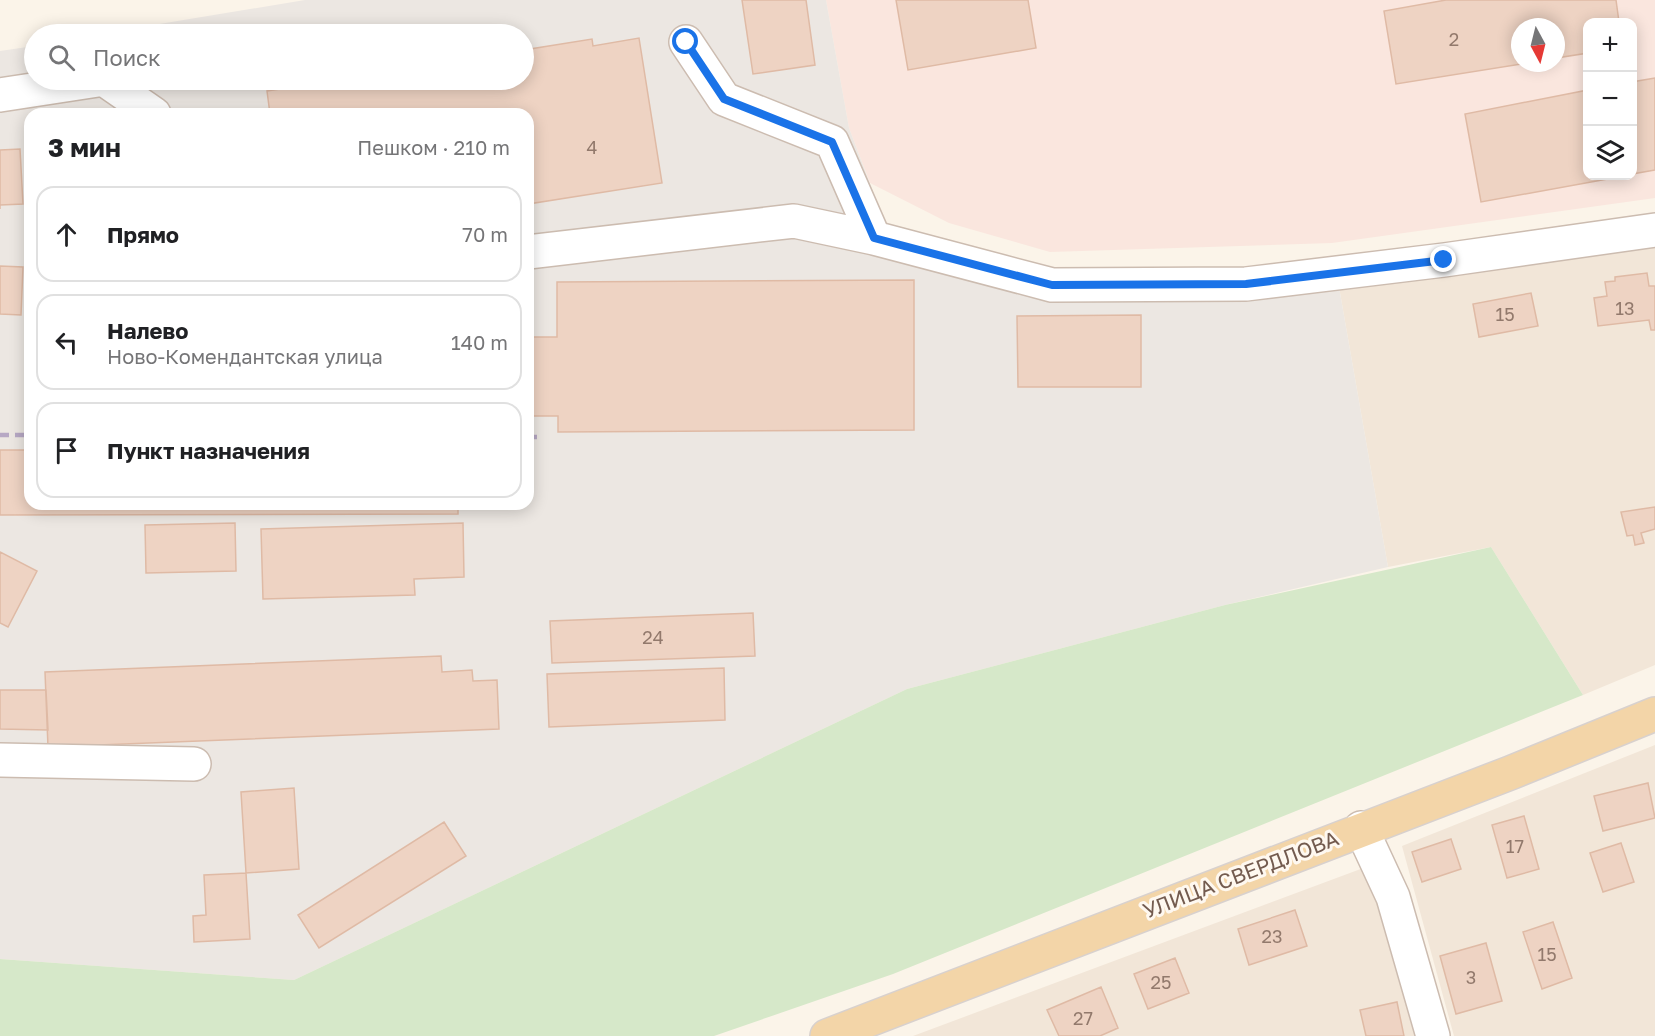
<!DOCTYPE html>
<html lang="ru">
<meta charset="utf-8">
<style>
body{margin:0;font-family:"Golos Text",sans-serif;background:#f6f6f6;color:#202124}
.controls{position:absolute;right:18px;top:18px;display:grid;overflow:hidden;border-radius:12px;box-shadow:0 3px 15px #0003}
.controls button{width:54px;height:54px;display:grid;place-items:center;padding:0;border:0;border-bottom:2px solid #e0e0e0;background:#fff;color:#202124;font:30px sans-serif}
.compass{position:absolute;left:1511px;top:18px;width:54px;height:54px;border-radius:50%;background:#fff;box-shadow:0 3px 15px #0003;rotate:173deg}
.stop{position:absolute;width:18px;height:18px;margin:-14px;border:4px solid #1a73e8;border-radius:50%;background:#fff}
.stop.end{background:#1a73e8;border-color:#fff;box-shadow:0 2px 6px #0008}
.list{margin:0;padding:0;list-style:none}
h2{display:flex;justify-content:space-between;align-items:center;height:78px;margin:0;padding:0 24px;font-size:26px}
h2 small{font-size:20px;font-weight:400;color:#757577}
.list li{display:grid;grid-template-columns:39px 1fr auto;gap:18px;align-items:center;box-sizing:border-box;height:96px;margin:0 12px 12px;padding:0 12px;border:2px solid #e0e0e0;border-radius:18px}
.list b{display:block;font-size:22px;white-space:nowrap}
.list p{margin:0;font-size:20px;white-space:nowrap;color:#757577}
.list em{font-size:20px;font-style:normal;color:#757577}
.icon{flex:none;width:33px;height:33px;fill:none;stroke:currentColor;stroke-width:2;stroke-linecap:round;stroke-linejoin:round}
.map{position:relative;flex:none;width:1655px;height:1036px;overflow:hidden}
.search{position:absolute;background:#fff;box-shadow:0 3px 15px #0003;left:24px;top:24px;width:510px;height:66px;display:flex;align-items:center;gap:15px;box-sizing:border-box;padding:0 21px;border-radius:33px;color:#757577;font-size:22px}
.panel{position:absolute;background:#fff;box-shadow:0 3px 15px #0003;left:24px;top:108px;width:510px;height:402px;border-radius:18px}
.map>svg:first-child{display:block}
</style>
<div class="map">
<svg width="1655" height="1036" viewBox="0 0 1655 1036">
<rect width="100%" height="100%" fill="#fbf4e9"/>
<path fill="#f2e6d8" d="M1655,243V665L1583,695L1491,547L1388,567L1339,287Z
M1655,745V1036H1454L1402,846Z
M1366,867L1415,1036H913Z"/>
<path fill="#fae6de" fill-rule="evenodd" d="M826,0H1655V198L1332,243L1050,252L949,223L870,183L849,128ZM1588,22H1632V176H1588ZM1520,27H1556V63H1520Z"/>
<path fill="#ece7e2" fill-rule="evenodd" d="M305,0H826L849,128L900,263L1059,298L1339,287L1388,567L1225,605L907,689L294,980L0,959V51L34,46V80H524V34H99ZM30,114H528V504H30Z"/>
<path fill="#d6e8c9" d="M1491,547L1583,695L893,974L714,1036H0V959L294,980L907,689L1225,605Z"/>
<path fill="#eed3c3" stroke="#dfbaa5" stroke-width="1.5" d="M742,0H806L815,65L753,74Z
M896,0H1028L1036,48L908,70Z
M1446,0H1616L1619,22H1588V53L1556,58V27H1520V63H1527L1396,84L1384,11Z
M639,38L662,183L528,204V114H270L267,91L339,80H524V50L592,39L593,46Z
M1655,78V170L1632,174V82Z
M1588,90V176H1624L1481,202L1465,114Z
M20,149L23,204L0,205V209V150Z
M0,266L23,267L21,315L0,314Z
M1647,273L1649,286H1655V330H1651L1649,320L1598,326L1594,298L1607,296L1605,282L1615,281V277Z
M914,280V430L558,432V416H529L528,337H557V282Z
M1531,293L1538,326L1479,337L1473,304Z
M1141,315V387H1018L1017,316Z
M0,450H30V504H458V514L0,515Z
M1655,507V529L1641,533L1644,543L1635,545L1633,535L1627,536L1621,512Z
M235,523L236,571L146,573L145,525Z
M463,523L464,577L414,579L415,595L263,599L261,529Z
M0,552L37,571L8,627L0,623Z
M753,613L755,656L552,663L550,621Z
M441,656L442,672L472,670L473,681L497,680L499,729L48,747L45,672Z
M724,668L725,720L549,727L547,674Z
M0,690H46L48,730L0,729Z
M1648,783L1655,818L1603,831L1594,796Z
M294,788L299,869L246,873L241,792Z
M1524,816L1539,869L1507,878L1492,825Z
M444,822L466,856L319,948L298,915Z
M1451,839L1461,869L1422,882L1412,852Z
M1621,843L1634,882L1603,892L1590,853Z
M246,873L250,939L194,942L193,916L206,915L204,875Z
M1295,910L1307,946L1249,965L1238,929Z
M1553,922L1572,978L1542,989L1523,932Z
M1486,943L1502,1001L1456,1014L1440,956Z
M1175,958L1189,993L1148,1009L1134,974Z
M1101,987L1118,1028L1100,1036H1059L1047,1010Z
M1397,1002L1404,1036H1366L1360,1010Z"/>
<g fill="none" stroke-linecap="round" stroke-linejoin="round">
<g stroke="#ccbcb0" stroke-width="36">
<path id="minor" d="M686,42L724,99L832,142L874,238
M105,80L154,114
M0,95L98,80
M528,252L794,221L874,238L1052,285L1246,284L1444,260L1655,230
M0,760L194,764
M1361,828L1393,897L1433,1036"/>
</g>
<g stroke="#d8d1ce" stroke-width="36">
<path id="major" d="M827,1036L1510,773L1655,714"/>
</g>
<use href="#minor" stroke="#fff" stroke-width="33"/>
<use href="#major" stroke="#f3d5a8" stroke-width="33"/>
<path stroke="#b7a8c4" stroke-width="4.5" stroke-dasharray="9 6" stroke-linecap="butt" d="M0,435H30
M528,437H542"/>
</g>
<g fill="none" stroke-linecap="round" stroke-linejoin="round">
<path stroke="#1a73e8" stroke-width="8" d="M686,42L724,99L832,142L874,238L1052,285L1246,284L1444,260"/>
</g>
<g text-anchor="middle" stroke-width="6" stroke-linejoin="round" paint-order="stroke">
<g font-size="18" fill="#92796c">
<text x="1454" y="46">2</text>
<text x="592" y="154">4</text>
<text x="1625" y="315">13</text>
<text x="1505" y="321">15</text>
<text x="653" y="644">24</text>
<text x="1515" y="853">17</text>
<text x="1272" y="943">23</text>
<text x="1547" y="961">15</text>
<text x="1471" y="984">3</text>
<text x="1161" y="989">25</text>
<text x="1083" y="1025">27</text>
</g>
<g font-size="21" fill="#735b4f" stroke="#fef8f0">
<text transform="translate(1241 875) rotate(-21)" y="7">УЛИЦА СВЕРДЛОВА</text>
</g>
</g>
</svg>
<div class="controls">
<button>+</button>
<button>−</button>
<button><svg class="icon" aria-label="layers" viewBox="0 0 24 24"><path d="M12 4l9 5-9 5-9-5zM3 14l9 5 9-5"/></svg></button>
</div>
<svg class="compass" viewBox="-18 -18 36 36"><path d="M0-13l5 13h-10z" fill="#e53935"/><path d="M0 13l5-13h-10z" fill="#757577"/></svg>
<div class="stop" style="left:686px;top:42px"></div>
<div class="stop end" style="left:1444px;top:260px"></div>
<div class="search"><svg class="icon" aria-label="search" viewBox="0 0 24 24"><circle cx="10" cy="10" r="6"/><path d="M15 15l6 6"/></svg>Поиск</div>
<section class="panel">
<h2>3 мин<small>Пешком · 210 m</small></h2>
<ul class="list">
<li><svg class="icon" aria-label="ahead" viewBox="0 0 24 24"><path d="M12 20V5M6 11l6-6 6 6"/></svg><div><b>Прямо</b></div><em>70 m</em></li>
<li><svg class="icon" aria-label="left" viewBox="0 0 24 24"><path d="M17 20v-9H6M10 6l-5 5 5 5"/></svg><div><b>Налево</b><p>Ново-Комендантская улица</p></div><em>140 m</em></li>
<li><svg class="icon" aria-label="arrive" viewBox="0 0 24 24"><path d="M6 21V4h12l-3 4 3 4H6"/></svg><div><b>Пункт назначения</b></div></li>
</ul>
</section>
</div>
